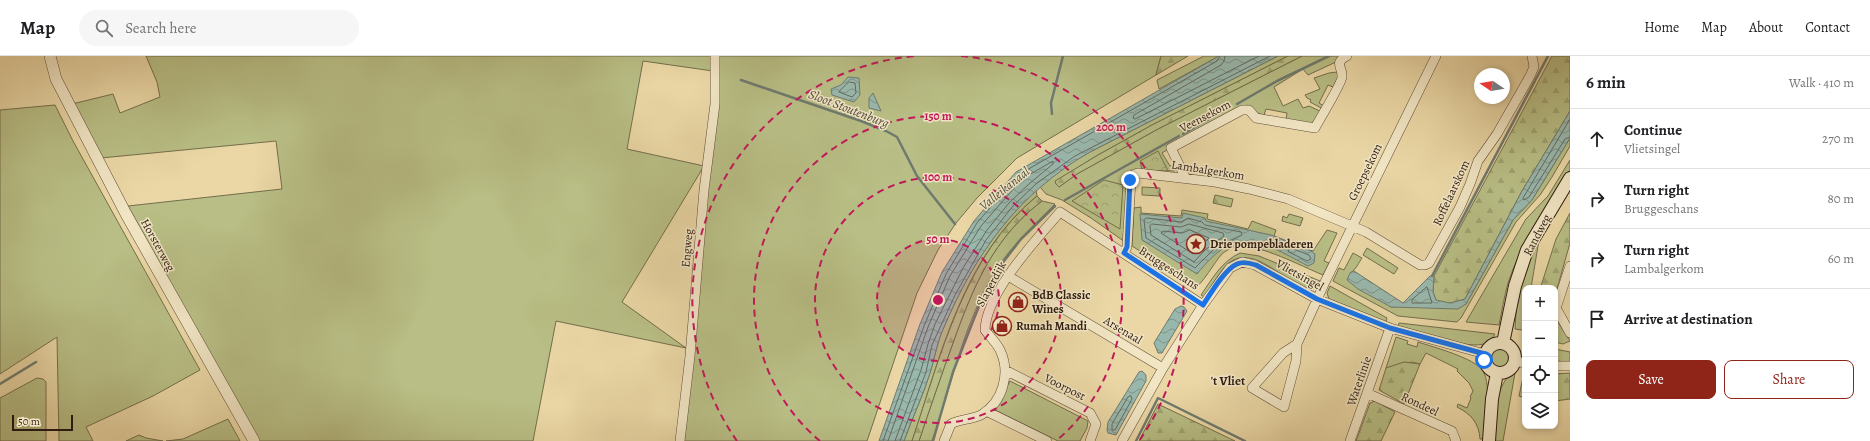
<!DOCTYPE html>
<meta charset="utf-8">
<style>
body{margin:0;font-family:Alegreya,serif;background:#f6f6f6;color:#202124}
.controls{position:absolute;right:12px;bottom:12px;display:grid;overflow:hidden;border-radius:8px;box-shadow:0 2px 6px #0003}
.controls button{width:36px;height:36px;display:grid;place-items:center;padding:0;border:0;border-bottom:1px solid #e0e0e0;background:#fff;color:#202124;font:20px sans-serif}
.compass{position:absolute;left:1474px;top:12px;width:36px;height:36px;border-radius:50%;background:#fff;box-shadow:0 2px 6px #0003;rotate:282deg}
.scale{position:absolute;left:12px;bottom:10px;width:61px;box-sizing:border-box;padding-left:4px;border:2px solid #301d12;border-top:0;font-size:11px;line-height:14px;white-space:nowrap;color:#301d12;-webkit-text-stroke:3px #f1e5c4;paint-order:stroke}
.stop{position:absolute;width:12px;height:12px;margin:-9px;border:3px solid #1a73e8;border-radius:50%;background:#fff}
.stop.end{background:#1a73e8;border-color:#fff;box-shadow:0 1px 4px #0008}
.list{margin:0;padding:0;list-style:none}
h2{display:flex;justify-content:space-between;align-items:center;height:52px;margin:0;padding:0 16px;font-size:17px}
h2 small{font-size:13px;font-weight:400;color:#757577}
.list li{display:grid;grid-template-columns:26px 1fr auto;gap:12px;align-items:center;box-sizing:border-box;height:60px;padding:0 16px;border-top:1px solid #e0e0e0}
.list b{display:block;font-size:15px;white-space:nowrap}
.list p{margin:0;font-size:13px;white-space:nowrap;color:#757577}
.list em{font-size:13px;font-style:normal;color:#757577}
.actions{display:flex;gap:8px;padding:12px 16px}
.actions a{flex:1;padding:9px 0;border:1px solid #8f2418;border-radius:8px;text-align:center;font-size:14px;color:#8f2418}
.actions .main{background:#8f2418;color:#fff}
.icon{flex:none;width:22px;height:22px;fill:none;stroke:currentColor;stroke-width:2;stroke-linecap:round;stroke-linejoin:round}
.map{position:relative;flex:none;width:1570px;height:385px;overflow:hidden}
header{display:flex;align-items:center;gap:24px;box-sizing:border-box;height:56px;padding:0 20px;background:#fff;border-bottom:1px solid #e0e0e0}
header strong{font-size:19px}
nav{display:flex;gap:22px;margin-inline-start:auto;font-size:14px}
.search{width:280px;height:36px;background:#f6f6f6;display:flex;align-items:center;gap:10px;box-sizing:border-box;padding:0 14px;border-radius:22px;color:#757577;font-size:15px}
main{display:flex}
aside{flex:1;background:#fff}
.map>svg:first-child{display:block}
</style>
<header>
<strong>Map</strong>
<div class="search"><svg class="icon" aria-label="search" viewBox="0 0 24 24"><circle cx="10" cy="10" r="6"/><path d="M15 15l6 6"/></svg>Search here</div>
<nav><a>Home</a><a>Map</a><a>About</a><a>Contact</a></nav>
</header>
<main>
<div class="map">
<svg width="1570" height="385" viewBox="0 0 1570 385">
<defs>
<pattern id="forest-firs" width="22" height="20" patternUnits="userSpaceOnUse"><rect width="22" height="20" fill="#b8be85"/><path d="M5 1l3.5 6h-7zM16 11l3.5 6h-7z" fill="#9ea372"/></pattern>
<pattern id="park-crowns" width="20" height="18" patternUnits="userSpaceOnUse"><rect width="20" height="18" fill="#b8be85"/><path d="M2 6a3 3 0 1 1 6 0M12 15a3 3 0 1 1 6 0" fill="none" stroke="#9ea372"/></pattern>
<pattern id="water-waves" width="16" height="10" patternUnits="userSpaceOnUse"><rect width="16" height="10" fill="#99b8ad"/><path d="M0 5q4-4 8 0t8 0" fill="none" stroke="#7d958b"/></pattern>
</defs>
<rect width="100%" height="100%" fill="#ead7a5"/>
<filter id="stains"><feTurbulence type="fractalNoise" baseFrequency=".005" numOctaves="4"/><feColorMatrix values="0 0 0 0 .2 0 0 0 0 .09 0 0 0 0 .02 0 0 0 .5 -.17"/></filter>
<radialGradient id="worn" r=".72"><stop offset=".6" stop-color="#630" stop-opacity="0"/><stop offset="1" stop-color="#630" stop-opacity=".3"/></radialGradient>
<path fill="#b8be85" stroke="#746e4c" d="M146,0H713V15L643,5L627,93L704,110L622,246L686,292L556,265L533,385H258L128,150L282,133L276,85L101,102L72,48L113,38L120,57L160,41L157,26Z
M717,0H1161L1156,19L1017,102L977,142L956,167L938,194L917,237L867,385H683Z
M1204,0H1219L1159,33L1157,24Z
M1278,0H1288L1152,69L1098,99L1056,125V128L1059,131L1077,118L1158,73L1302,0H1342L1338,5L1308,19L1303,13L1274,31L1283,50L1298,43L1303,52L1309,50L1322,56L1313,69L1286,64L1287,57L1266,53L1264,59L1259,58L1248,49L1240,52L1166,90L1167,94L1162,97L1170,110L1176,108L1175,115L1136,114L1125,186L1091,162L1062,144L1046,138L1040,131L1064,111L1090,96Z
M1337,16L1339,20L1333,31L1328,29L1319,47L1324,50L1323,53L1310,46L1311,44L1307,42L1305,39L1320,33L1314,22L1329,17Z
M55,49L73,85L200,314L153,340L86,371L93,385H59L57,281L0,318V54Z
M1570,82V90L1552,121L1540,139L1516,166L1461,262L1457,266L1398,260L1333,225L1339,212L1344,214L1353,197L1362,202C1359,206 1356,214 1350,217L1391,251L1466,248L1513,164L1532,144Z
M1570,104V114C1548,150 1521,186 1508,227C1504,241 1502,255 1499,269L1466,266L1526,163L1548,140Z
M1036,134L1037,140C963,200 941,299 912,385H904C912,362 923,340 930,317C935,301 937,286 944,271C966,218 995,173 1036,134Z
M1042,145L1055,148C1034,169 1012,189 996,214C964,266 952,328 932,385H919C930,352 941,320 953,287C973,231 993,182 1042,145Z
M1141,151V157L1181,160L1182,154L1208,158L1207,163L1248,173L1252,165L1276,174L1274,180L1313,195L1327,174L1337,177L1324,205L1329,207L1323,219C1301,210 1260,188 1237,190C1232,191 1225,195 1221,199C1215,206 1202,228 1196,231L1132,190L1134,152Z
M1539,184L1531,232H1525V270L1522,274L1515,273L1517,242L1526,209Z
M1240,197L1259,200L1320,225L1317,232C1293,239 1258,186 1230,206C1220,214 1212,230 1204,241L1201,239C1212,223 1222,205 1240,197Z
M1330,230L1387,262L1386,266L1329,243L1327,237Z
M1558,266L1570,285L1563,288L1555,286V267Z
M1399,267L1495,278C1493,281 1491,285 1487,287C1468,295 1418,276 1398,270Z
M1396,281L1408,285L1407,288L1417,291L1418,286C1433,291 1475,302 1483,315C1492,330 1485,365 1484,383H1480C1479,367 1471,358 1457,351L1458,348L1467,352L1471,342L1470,341L1473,335L1469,327L1457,315L1458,313L1426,297L1420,308L1412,306L1386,312Z
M1490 302a10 10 0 1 1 20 0a10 10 0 1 1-20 0Z
M1555,293L1570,296V306L1555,305Z
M1512,317H1515L1503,385H1494C1496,362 1493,333 1512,317Z
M37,322L43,323L46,326V385H0V342Z
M1010,325L1088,365L1087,372L1080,385H1058L995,354Z
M228,363L240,385H166L183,383Z
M139,379L146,382L163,385H126Z"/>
<path fill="url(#forest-firs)" stroke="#746e4c" d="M1161,0H1188L1156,19Z
M1288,0H1302L1158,73L1077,118L1059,131L1056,128L1055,125L1098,99L1152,69Z
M1552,0H1570V55L1522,135L1465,243C1454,247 1447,249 1436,244L1433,236L1434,220Z
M1142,131L1160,132V140L1142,139Z
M1215,139L1233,143L1231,151L1213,147Z
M1037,140L1042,145C993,182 973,231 953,287C941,320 930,352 919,385H912C941,299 964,200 1037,140Z
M1570,157V187L1555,240V232H1541V230L1556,183Z
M1289,158L1303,162L1300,170L1282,165L1283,160L1287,162Z
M1367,192L1398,212L1394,218L1363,199Z
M1404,306L1420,308L1404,348L1379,334L1386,312Z
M1524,317H1525V342L1519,340Z
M1570,317V343L1555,345V318Z
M1375,345L1395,356L1381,385H1356L1370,347Z
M1158,348L1235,385H1139Z"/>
<path fill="url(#park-crowns)" stroke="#746e4c" d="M1158,95L1168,115L1142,114L1140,105Z
M1104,124L1123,129L1120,173L1072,145Z"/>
<path fill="url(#water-waves)" stroke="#6f7a6f" d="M1219,0H1278L1090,96C1019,137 976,196 944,271C937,286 935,301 930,317C923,340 912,362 904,385H879L920,268L942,216L974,165L1016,116Z
M848,21L859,22L860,39L854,46L832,39L831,33L841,29Z
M873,37L881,55L869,52V42Z
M1570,55V82L1532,144L1513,164L1466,248L1458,253L1391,251L1358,233L1347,224L1350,217L1354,215L1403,247L1430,220H1434L1433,236L1436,244L1450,247L1465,243L1522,135Z
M1183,157L1205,162L1206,165L1271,179L1311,195L1315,198L1314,207L1308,210C1257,183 1237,168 1197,218L1142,184L1140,158L1182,162Z
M1181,250L1184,251L1187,255L1162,297H1158L1154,287L1175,253Z
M1142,315L1146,319V325L1116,379L1108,377L1107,374L1108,366L1139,316Z"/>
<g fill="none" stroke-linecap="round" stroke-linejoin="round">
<path stroke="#646a60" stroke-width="1" d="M1225,0L1224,5L1221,9L1134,59L1133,62L1135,63L1143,59L1259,0
M849,26L855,27L856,37L852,41L839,36Z
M1570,63L1526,137L1523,142L1524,144L1529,141L1565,83L1570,81
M1147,162L1181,166L1188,162L1202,166L1205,169L1241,176L1242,179L1216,191L1195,212L1146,182L1144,164Z
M1152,168L1181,171L1189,168L1223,177L1224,180L1205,194L1194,206L1151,179L1150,170Z
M1190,174L1209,182L1193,198L1161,177L1163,175L1182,177Z
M1291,192L1309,199L1311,203L1307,205L1289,196L1288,193Z
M1427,231L1432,247H1412V244Z
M1131,340L1132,343L1115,374H1112V368L1128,341Z
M883,385L924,270L946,218L977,167L1018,119L1217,5L1220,0
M888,385L928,271L950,220L981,170L1022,123L1053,105V108L1030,127L1009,147L987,174L963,212L935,268L928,288L921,314L895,385
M900,385L926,316L932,289L955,239L986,184L1013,150L1037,127L1075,100L1270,0"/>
<path stroke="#6f7a6f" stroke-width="2.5" d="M741,24L861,65L886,75L897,81L917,120L955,168
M1237,48L1277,25L1329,0
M1052,58L1051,47L1063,0
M1183,78L1228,52
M1065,144L1179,80
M994,218L1021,183L1055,150
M1432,220L1548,0
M0,328L36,306
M933,385L953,316L983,240L991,224
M1136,385L1158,342L1245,385"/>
<g stroke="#5e4c37" stroke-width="10">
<path id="minor" d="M1185,121L1171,92L1242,54H1249L1256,62L1315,72C1319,64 1342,27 1342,21C1343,11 1333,7 1347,0
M1124,197L1127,191L1131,124L1133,119L1138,117L1215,126L1249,133L1288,143L1366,176L1420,209H1425L1429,207L1460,151L1470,128L1478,105L1497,78L1530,20L1534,11L1532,0
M1570,210L1556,252L1570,277
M1008,220L1163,312
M1297,288L1283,297L1252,332L1284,351L1296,305L1297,288L1325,226L1436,0
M1515,305L1525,307
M1555,310H1570
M1005,314L1090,357L1096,368L1090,385
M1367,337L1452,375L1456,385
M986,355L1047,385
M680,385L690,300L704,134L715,48V0
M944,385L951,368C959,363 971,364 981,359C1003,346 1011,317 1000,294C996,286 990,281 985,274C986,237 1036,184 1060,156L1203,249
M1122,385L1163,312L1203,249L1230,212L1242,206L1255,209L1317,243L1390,272L1485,298
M1350,385L1390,272"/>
</g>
<g stroke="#5e4c37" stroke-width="12">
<path id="tertiary" d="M50,0L56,23L126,158L254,385"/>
</g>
<g stroke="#301d12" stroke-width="14">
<path id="secondary" d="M1485 302a15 15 0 1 1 30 0a15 15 0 1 1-30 0Z
M1503,287L1515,230L1527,194L1570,122
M1489,385L1492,343L1497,317"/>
</g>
<use href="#minor" stroke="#f1e5c4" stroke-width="9"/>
<use href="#tertiary" stroke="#f1e5c4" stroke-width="11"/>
<use href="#secondary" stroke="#f1e5c4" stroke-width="12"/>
</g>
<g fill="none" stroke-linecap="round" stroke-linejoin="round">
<path stroke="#1a73e8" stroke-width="5" d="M1130,124L1127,191L1124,197L1203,249C1211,237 1225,213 1237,208C1243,205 1250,207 1256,209L1317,243L1390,272L1485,298L1484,304"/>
</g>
<circle cx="938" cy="244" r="61" fill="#c2185b" fill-opacity=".12"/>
<g fill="none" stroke="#c2185b" stroke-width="2" stroke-dasharray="7 5">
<circle cx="938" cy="244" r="61"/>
<circle cx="938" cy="244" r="123"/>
<path d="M820 385A184 184 0 1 1 1056 385"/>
<path d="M737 385A245 245 0 0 1 915 0M961 0A245 245 0 0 1 1139 385"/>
</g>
<defs>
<g id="sight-ring" transform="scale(1)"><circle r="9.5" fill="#f1e5c4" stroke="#8f2418" stroke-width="1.5"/><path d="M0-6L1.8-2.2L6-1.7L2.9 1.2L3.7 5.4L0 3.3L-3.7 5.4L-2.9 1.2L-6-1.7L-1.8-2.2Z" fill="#8f2418"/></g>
<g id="shop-ring" transform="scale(1)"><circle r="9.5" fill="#f1e5c4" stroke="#8f2418" stroke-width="1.5"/><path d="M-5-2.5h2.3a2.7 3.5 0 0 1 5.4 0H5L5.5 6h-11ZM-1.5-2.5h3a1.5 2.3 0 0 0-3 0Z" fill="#8f2418"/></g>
</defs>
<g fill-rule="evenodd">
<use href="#sight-ring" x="1196" y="188"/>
<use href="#shop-ring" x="1018" y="246"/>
<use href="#shop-ring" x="1002" y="270"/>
</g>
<g text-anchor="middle" stroke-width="3" stroke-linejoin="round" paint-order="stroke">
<g font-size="12" fill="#301d12" stroke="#f1e5c4">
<text transform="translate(1205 60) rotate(-28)" y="4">Veensekom</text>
<text transform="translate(1208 114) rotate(9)" y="4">Lambalgerkom</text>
<text transform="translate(1365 116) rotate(-64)" y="4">Groepsekom</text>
<text transform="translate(1451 137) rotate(-65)" y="4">Roffelaarskom</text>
<text transform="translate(1537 179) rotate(-62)" y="4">Randweg</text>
<text transform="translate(158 189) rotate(61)" y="4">Horsterweg</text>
<text transform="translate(687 192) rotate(-85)" y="4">Engweg</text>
<text transform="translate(1169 212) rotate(33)" y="4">Bruggeschans</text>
<text transform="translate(1300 219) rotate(29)" y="4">Vlietsingel</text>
<text transform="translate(991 228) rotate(-62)" y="4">Slaperdijk</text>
<text transform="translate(1123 274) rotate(31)" y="4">Arsenaal</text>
<text transform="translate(1359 325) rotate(-71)" y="4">Waterlinie</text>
<text transform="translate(1065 331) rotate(27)" y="4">Voorpost</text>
<text transform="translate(1420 348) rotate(25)" y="4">Rondeel</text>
</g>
<g font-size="12" font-weight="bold" fill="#301d12" stroke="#f1e5c4" text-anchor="start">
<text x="1210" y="192">Drie pompebladeren</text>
<text x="1032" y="243">BdB Classic<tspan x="1032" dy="14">Wines</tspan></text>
<text x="1016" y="274">Rumah Mandi</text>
</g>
<g font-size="13" font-style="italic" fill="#504c40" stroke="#f1e5c4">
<text transform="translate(849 52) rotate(21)" y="5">Sloot Stoutenburg</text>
<text transform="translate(1004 132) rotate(-39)" y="5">Valleikanaal</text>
</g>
<g font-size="13" font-weight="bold" fill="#301d12" stroke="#f1e5c4">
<text x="1228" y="329">'t Vliet</text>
</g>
</g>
<circle cx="938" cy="244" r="6" fill="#c2185b" stroke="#f1e5c4" stroke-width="2"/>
<g font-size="12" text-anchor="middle" font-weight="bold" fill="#c2185b" stroke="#f1e5c4" stroke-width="3" stroke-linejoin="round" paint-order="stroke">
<text x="938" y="64">150 m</text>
<text x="1111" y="75">200 m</text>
<text x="938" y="125">100 m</text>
<text x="938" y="187">50 m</text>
</g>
<rect width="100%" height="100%" filter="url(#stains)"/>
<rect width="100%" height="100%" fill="url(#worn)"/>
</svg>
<div class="controls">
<button>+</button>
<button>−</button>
<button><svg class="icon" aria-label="locate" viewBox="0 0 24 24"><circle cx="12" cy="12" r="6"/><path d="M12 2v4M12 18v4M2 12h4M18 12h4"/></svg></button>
<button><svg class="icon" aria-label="layers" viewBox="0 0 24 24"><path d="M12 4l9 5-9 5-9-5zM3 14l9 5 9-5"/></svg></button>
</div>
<svg class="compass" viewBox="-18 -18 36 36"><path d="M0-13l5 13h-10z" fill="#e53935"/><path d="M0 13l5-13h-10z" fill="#757577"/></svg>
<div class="scale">50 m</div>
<div class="stop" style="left:1484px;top:304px"></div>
<div class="stop end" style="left:1130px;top:124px"></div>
</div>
<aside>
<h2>6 min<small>Walk · 410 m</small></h2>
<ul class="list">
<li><svg class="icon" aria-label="ahead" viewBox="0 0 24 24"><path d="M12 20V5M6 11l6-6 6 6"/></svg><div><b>Continue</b><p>Vlietsingel</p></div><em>270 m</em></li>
<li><svg class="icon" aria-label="right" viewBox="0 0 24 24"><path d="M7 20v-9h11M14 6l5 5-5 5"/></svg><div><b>Turn right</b><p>Bruggeschans</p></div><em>80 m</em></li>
<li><svg class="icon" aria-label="right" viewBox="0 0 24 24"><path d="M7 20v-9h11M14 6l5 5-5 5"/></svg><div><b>Turn right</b><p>Lambalgerkom</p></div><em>60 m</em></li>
<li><svg class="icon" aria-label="arrive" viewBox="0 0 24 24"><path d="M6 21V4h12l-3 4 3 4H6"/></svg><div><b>Arrive at destination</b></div></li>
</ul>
<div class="actions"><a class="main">Save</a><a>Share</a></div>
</aside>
</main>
